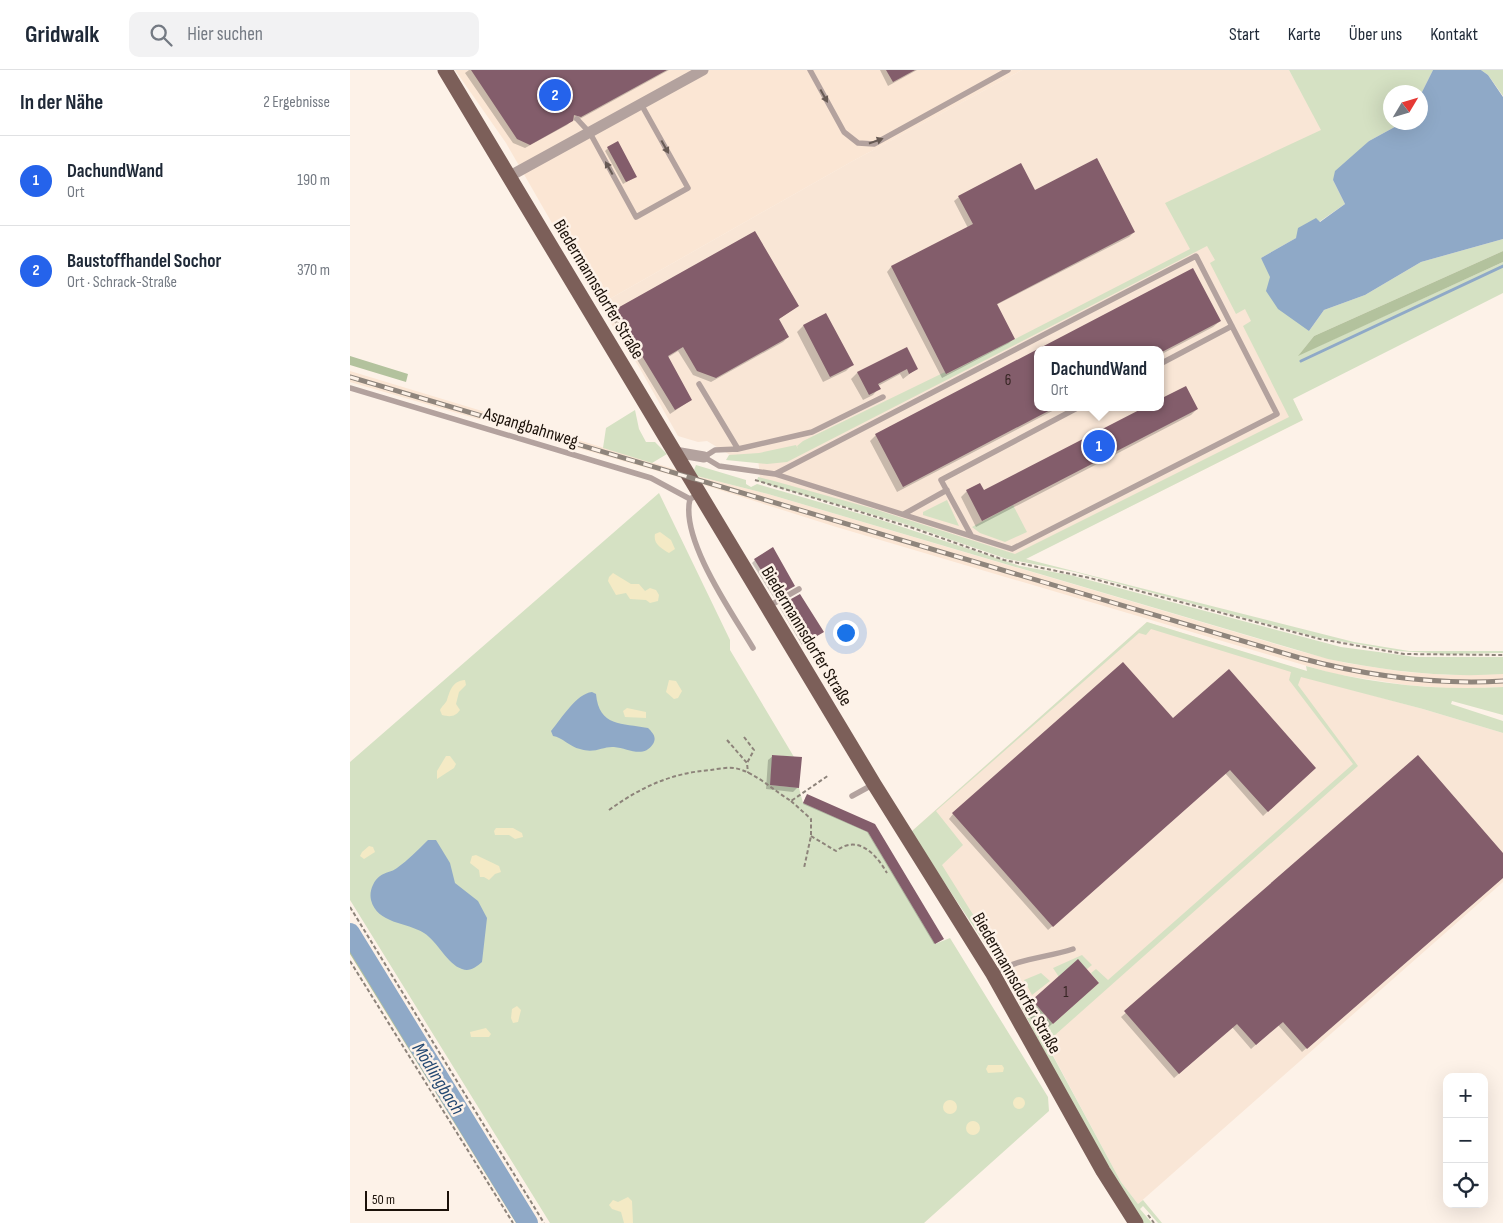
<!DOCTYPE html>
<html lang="de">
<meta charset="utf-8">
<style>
body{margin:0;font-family:"Sofia Sans Condensed",sans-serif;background:#f2f2f3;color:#1f2937}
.controls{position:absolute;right:15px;bottom:15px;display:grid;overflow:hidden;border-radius:10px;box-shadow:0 5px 20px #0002}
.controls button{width:45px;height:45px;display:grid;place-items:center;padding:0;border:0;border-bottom:1px solid #e0e1e3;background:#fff;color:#1f2937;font:25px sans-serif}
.compass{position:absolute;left:1033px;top:15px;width:45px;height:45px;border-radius:50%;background:#fff;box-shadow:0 5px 20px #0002;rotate:52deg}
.scale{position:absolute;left:15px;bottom:12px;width:84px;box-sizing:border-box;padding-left:5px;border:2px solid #1b1109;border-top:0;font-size:14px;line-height:18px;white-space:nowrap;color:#1b1109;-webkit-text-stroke:4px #fdf2e8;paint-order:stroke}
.you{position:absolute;left:495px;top:562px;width:18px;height:18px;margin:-12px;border:4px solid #fff;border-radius:50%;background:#1a73e8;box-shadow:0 0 0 8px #1a73e833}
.badge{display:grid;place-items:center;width:32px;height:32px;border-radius:50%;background:#2563eb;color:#fff;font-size:16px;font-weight:700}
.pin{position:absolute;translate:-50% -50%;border:2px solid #fff;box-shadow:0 1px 5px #0006}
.popup{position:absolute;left:684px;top:276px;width:130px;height:65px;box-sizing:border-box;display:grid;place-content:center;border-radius:10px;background:#fff;filter:drop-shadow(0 1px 4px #0005);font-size:16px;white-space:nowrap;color:#747a83}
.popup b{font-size:19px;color:#1f2937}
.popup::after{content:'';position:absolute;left:50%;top:100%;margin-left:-10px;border:10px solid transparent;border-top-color:#fff}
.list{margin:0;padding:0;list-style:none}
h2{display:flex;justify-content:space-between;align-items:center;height:65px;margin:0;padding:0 20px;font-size:21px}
h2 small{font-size:16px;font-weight:400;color:#747a83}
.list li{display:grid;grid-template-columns:32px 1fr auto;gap:15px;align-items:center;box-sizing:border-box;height:90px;padding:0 20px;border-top:1px solid #e0e1e3}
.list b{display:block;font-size:19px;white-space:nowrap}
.list p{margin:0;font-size:16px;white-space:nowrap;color:#747a83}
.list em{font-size:16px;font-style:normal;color:#747a83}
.icon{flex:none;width:28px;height:28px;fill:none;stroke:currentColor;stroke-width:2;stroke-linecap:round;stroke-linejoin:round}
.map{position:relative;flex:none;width:1153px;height:1153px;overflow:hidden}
header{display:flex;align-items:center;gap:30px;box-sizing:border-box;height:70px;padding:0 25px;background:#fff;border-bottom:1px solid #e0e1e3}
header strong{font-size:24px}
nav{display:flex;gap:28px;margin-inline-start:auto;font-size:18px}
.search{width:350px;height:45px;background:#f2f2f3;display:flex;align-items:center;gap:12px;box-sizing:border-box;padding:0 18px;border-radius:10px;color:#747a83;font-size:19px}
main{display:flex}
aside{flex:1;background:#fff}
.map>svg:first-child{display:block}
</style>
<header>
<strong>Gridwalk</strong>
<div class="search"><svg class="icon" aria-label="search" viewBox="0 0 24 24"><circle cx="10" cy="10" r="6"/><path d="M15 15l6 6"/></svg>Hier suchen</div>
<nav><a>Start</a><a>Karte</a><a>Über uns</a><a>Kontakt</a></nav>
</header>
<main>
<aside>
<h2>In der Nähe<small>2 Ergebnisse</small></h2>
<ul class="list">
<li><span class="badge">1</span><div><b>DachundWand</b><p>Ort</p></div><em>190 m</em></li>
<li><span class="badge">2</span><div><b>Baustoffhandel Sochor</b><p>Ort · Schrack-Straße</p></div><em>370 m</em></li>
</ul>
</aside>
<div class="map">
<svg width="1153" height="1153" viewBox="0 0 1153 1153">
<rect width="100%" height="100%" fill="#fdf2e8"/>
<path fill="#fbe6d4" d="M105,0H672L501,92L249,235L156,73Z
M0,301L347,406L418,424L949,581L996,593L1056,602L1099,605L1153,604V617L1106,619L1056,615L984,604L483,456L335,409L0,312Z"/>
<path fill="#f9e6d6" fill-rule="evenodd" d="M672,0H939L972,60L863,167L953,350L675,489L410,410L408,387L385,388L357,371L348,372L328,366L289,297L249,235L501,92ZM688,280H810V337H688Z
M797,552L952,600L951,606L1073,639L1153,663V812L788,1134L771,1112L668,920L563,760Z"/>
<path fill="#d5e1c3" d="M939,0H1083L1071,24L1040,22V52L1052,53L1019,71L983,110L995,134L946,168L911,188L959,261L974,240L1015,225L1071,192L1153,169V181L964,266L949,285L1153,192V223L943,329L953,350L676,489L1004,572L1059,581H1153V583L1097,584L1047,581L966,567L725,502L657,489L555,454L407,411L408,407L424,411L521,438L665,484L939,347L893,256L901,251L895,239L886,244L860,193L865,190L857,176L437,392L417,394L376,390L379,385L409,383L446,375L448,379L447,376L453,371L595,302L597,304L840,179L815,133L971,60Z
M1131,0H1153V26L1138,5Z
M285,340L289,359L296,372H305L317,384L302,393L253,378L256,358Z
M346,395L396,410V414L401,417L407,414L528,449L670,496L720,505L991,577L1066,587H1153V604C1094,608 1036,601 978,589L418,424L347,406L344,400Z
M309,423L380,570V580L444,687L423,685L420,715L449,718L453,733L518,762L585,874L600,868L698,1027L699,1041L574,1153H200L0,830V692Z
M597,430L609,456L573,445V442Z
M663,435L677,462L655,472L630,463L622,457Z
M797,552L957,601L956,596C1020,614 1086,621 1153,617V645L1102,631L1101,634L1153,651V663L1073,639L951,607L948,615L1008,696L696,973L771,1112L788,1134L793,1130L812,1153H808L793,1136L790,1139L802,1153H793L783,1139L706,1004L670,935L666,922L667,913L671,914L680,928L703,954L749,913L741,903L746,899L758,910L1003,694L939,610L941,602L801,559L796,565L789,563L586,741L613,775L592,795L649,886L645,887L641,883L561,762Z
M732,885L742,895L737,899L709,907L703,898Z
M691,903L700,911L682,925L674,910Z"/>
<path fill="#b3c29d" d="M1153,181V192L948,286L964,266Z
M0,286L58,304L56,312L0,295Z
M0,870L174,1153H166L0,884Z"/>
<path fill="#f4eac5" d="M310,462L321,470L325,479L319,483C311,478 303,474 305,464Z
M263,503L281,514H289L295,521L300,518L306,520L309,525L308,531L300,533L296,530L280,529L276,523L266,525L258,511L259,507Z
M115,610L116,615L109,622L106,634L110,640C105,647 100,647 92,645L90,640C92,636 96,633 97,630C100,621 102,611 115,610Z
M319,610L326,611L332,621L328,628L324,629L316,622Z
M277,638L296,642V648L275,647L273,641Z
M96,686H100L106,694L104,698L87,709V701Z
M146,758H163L172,763L173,767L165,769L159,765H145L144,761Z
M19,776L23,777L25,782L14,789L10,786L12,782Z
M126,785L149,796L151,802L145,804L139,810L134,807H130L129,800L120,793L122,786Z
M167,936L171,940L168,952L163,953L161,948L162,939Z
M136,958L141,964L139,967H121L120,962Z
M638,995H652L654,998L653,1002L638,1003L636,999Z
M663 1033a6 6 0 1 1 12 0a6 6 0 1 1-12 0Z
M593 1037a7 7 0 1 1 14 0a7 7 0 1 1-14 0Z
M616 1058a7 7 0 1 1 14 0a7 7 0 1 1-14 0Z
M278,1127L282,1131L283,1153H274L271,1142L262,1139L259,1135L263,1130L268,1132Z"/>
<path fill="#8fa9c7" d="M1083,0H1131L1138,5L1153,27V169L1071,192L1015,225L974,240L959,261L928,239L916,221L920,207L911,188L946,168L948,158L966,148L970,152L995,134L983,110L985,101L1019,71L1052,53L1070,52L1071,24Z
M242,622L246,624C249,657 272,653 298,658C303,663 307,667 303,674C293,689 278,678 264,677C253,676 245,684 230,679C220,677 212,667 203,666L201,661C212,648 226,624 242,622Z
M78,770H86L100,793L105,813L128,831L137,848L132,892C126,897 120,902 112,899C97,894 88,872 74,863C57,852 27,854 21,830C19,822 23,811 30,806C35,802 42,802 47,798C58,790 68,780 78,770Z"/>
<path fill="#0003" d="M119,0H319L226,51L222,50L217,55L175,78L163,73L115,3Z
M530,0H567L538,16Z
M258,78L282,109L273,114L255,81Z
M684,122L784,162L779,167L646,235L663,269L659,273L592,308L537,202L541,197L618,158L604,131L609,127Z
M447,236L428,250L438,267L433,272L361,312L343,305L328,281L317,288L341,330L320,344L260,245L265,241Z
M476,245L502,295L496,301L473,312L447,262L453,256Z
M870,251L863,257L810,285V280Z
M556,278L566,299L553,309L550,304L528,316L529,318L523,325L513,330L501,309L507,303Z
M688,337H710L547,422L520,371L526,365Z
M847,339L841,345L626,457L611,427L617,421L634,422Z
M405,490L444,515L424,528L402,493Z
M450,525L469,564L452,575L430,538Z
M823,650L960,702L913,746L875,703L698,860L599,749L603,744Z
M423,686L448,717L443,722L416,719L418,690Z
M1067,687L1153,785V807L952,982L928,955L901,979L882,957L824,1008L771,947Z
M456,726L524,755L592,869L584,874L517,762L453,734Z
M728,891L738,922L693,962L673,940Z"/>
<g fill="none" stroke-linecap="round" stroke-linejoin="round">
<path stroke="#8fa9c7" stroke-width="3" d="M951,291L1153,196"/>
<path stroke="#8fa9c7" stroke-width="20" d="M0,863L178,1153"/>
</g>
<path fill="#835d6b" d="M121,0H317L231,47L224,45L223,51L180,75L167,69Z
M536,0H565L543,12Z
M268,71L287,107L276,112L257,77Z
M747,88L785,162L647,234L665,269L596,304L541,196L623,154L608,126L671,93L685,120Z
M405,161L449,236L429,249L439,267L366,308L347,301L333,277L318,286L342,330L325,340L264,240Z
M843,198L871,251L810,283V280H688V337H706L553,417L525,364Z
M476,243L504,295L480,307L453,255Z
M557,277L568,299L559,304L557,299L528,314L531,319L519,325L507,302Z
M836,316L848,339L632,451L616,420L630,413L634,420L795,337H810V329Z
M423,477L445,516L427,526L404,489Z
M450,524L474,562L455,573L432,534Z
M773,592L823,648L879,599L966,698L918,742L880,700L703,857L602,743Z
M422,685L452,687L449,718L420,715Z
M1068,685L1153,783V808L957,979L933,952L906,975L887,954L829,1004L774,941Z
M457,724L525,754L594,869L585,874L518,762L453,733Z
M728,889L749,913L703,954L682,930Z"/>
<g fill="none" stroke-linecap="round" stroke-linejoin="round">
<path stroke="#8d837a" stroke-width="2" stroke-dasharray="4 2.5" stroke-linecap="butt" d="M405,410L563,458L654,490L740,508L970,569L1054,584L1153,585
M394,667L404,680L397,693
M377,670L397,693L398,703
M441,731L461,749V766L454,798
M259,740C291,717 321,703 361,700C368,699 377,697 384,698C404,701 424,721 441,731L479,705
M461,766L486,781C508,764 526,784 537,803
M0,837L194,1153
M0,891L163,1153
M798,1145L804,1153"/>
<path stroke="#b3a29e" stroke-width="5.5" d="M460,0L494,62L508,73L524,74L658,0
M227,49L240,63L286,147L338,118L291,34
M810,294L882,256
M349,314L388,379
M0,318L301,408L340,429L349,424
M425,404L846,186L927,344L662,479L425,404L369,396L354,387L365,380L388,379L462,362L533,327
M340,429C330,469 382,543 403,578
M554,444L597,420
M621,465L591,410L729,337
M419,536L449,519
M502,726L524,714
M645,903C669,888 696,888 723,879"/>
<path stroke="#b3a29e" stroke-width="11" d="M160,106L353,0
M325,382L354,387"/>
<path stroke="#7c5f59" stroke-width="15" d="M95,0L524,714L643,904L753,1101L786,1153"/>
<g stroke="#8f857c" stroke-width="5">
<path id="rail" d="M0,307L950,588C1017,606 1083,615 1153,611"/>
</g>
<use href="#rail" stroke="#fdf2e8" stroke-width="3" stroke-dasharray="9" stroke-linecap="butt"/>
</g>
<defs><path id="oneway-solid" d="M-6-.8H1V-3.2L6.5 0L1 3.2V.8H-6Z" transform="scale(1.25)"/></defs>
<g fill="#675a54">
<use href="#oneway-solid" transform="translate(474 26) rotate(61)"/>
<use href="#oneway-solid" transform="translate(526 71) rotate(-19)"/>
<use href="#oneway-solid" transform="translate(315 77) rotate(61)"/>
<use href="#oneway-solid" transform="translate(259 98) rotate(-119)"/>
</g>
<g text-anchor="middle" stroke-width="5" stroke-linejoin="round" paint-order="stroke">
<g font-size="15" fill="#352422">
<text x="658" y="315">6</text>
<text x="716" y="927">1</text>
</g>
<g font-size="18" fill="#1b1109" stroke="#fdf2e8">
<text transform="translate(249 219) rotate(59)" y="6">Biedermannsdorfer Straße</text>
<text transform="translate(181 357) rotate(17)" y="6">Aspangbahnweg</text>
<text transform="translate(457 566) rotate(59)" y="6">Biedermannsdorfer Straße</text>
<text transform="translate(667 913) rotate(60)" y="6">Biedermannsdorfer Straße</text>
</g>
<g font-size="19" font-style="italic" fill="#234872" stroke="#fdf2e8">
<text transform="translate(89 1008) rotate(58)" y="7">Mödlingbach</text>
</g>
</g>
</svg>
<div class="controls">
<button>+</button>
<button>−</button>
<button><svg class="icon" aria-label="locate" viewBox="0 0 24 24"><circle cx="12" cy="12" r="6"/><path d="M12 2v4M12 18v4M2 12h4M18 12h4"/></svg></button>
</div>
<svg class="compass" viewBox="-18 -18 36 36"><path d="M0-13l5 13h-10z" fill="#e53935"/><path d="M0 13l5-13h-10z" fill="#747a83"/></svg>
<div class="scale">50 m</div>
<div class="you"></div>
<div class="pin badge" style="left:749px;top:376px">1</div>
<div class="popup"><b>DachundWand</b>Ort</div>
<div class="pin badge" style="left:205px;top:25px">2</div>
</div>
</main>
